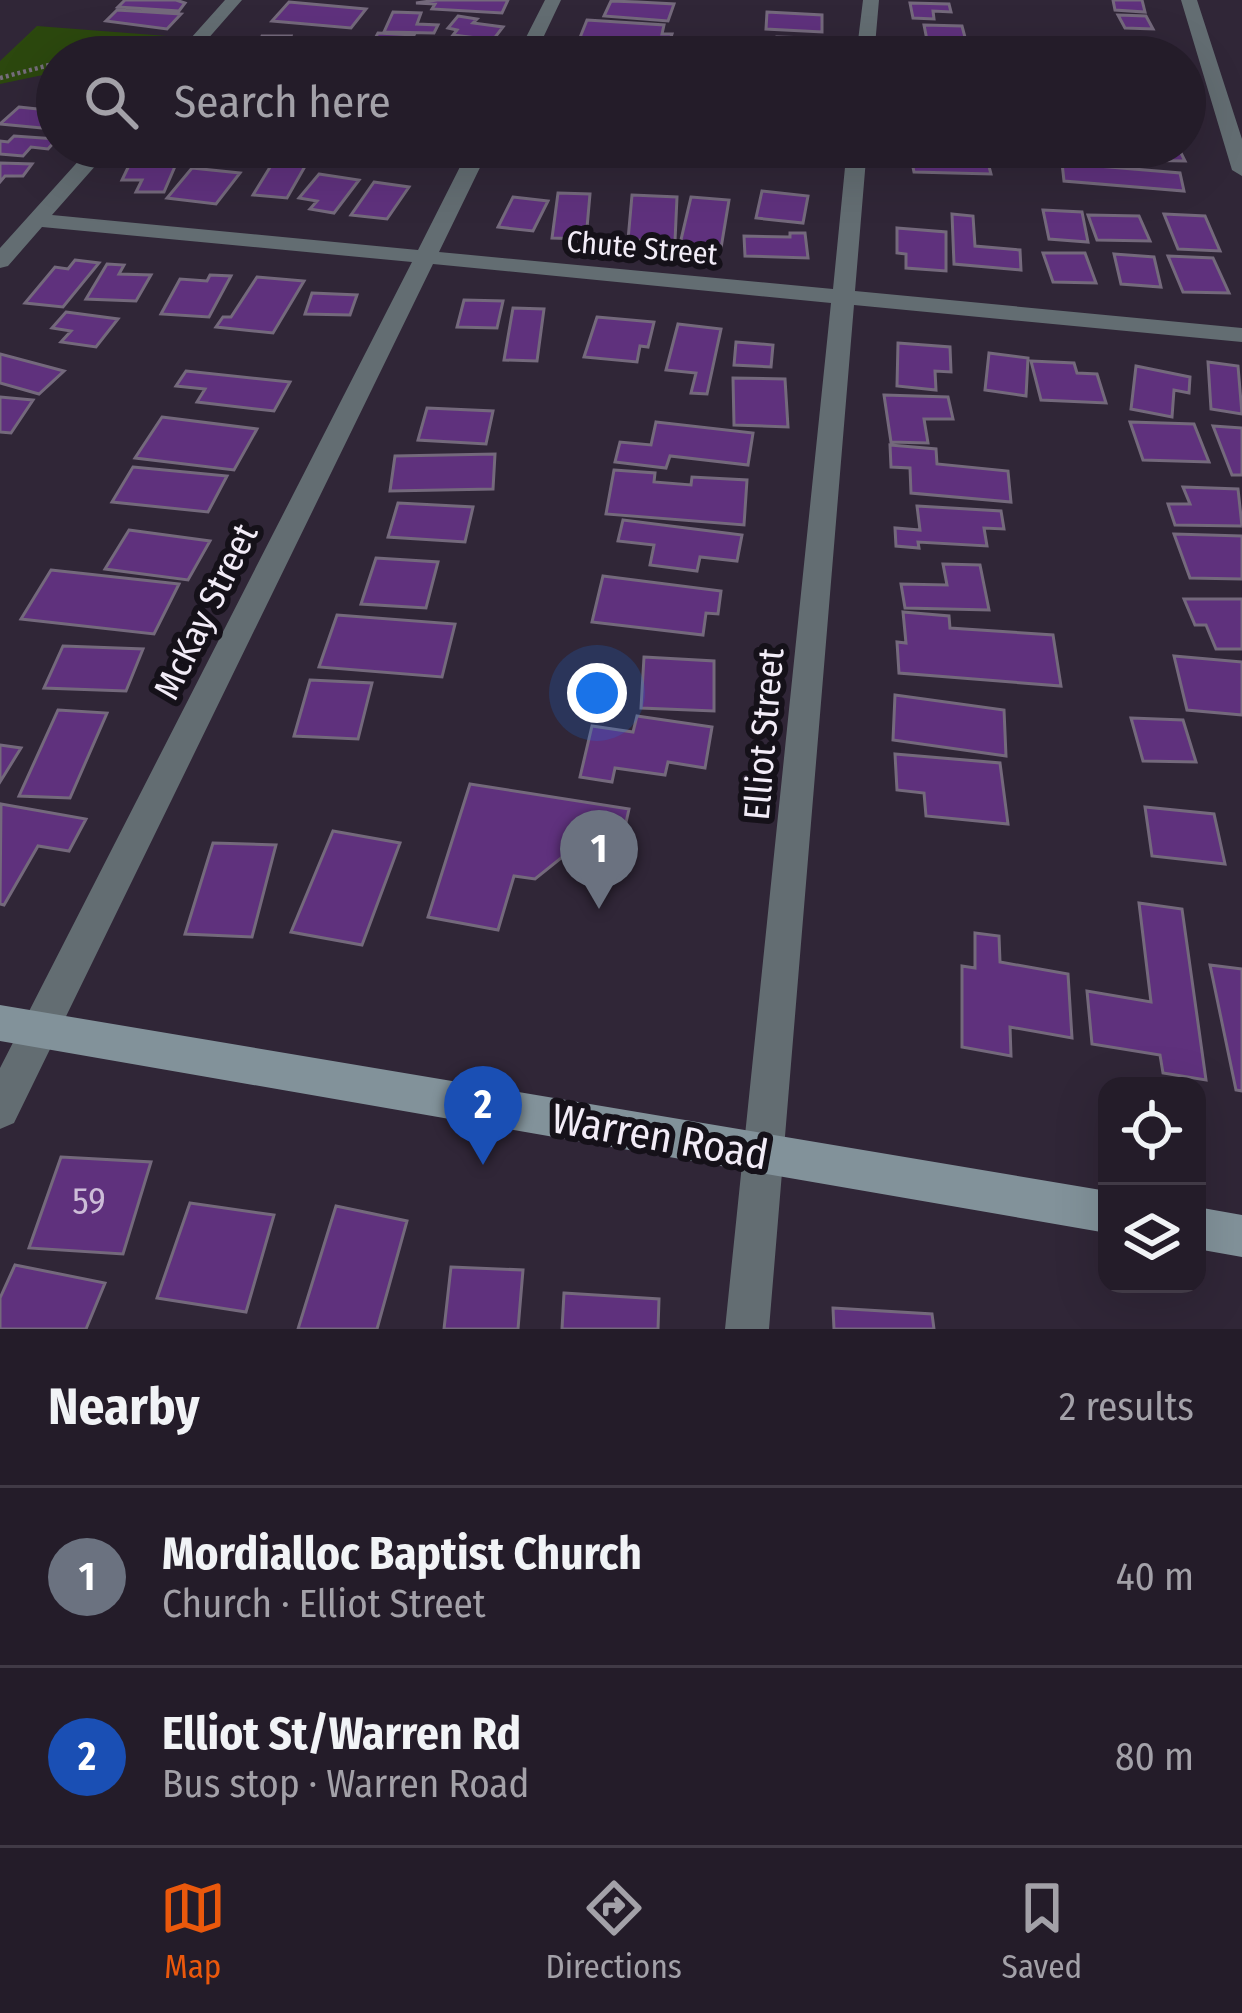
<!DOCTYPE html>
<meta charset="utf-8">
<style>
body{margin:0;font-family:"Fira Sans Condensed",sans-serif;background:#302935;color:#f1f3f6}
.controls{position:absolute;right:36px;bottom:36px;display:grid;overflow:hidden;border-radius:24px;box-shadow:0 12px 48px #0002}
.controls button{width:108px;height:108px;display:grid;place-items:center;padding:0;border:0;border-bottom:3px solid #413a46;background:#241c29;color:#f1f3f6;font:60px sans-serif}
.you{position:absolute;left:597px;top:693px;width:42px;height:42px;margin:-30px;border:9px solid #fff;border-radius:50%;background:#1a73e8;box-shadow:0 0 0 18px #1a73e833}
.badge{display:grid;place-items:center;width:78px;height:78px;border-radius:50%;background:#ea580c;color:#fff;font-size:39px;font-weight:700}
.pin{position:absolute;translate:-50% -99px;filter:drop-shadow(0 3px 6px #0008)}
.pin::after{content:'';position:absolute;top:63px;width:42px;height:36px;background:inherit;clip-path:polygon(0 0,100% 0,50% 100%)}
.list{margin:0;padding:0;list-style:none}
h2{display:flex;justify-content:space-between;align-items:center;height:156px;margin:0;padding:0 48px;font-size:51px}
h2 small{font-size:39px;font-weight:400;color:#a3a1a8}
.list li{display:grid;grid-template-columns:78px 1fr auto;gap:36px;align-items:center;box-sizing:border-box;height:180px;padding:0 48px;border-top:3px solid #413a46}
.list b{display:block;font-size:45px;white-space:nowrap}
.list p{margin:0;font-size:39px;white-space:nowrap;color:#a3a1a8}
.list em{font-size:39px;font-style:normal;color:#a3a1a8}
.icon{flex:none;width:66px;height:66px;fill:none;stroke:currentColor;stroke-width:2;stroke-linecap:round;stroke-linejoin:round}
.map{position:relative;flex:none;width:1242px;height:1329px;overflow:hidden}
.search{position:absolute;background:#241c29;box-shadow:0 12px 48px #0002;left:36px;right:36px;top:36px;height:132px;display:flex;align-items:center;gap:30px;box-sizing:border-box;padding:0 42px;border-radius:66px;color:#a3a1a8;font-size:45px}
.sheet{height:516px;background:#241c29}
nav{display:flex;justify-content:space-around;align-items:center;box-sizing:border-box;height:168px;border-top:3px solid #413a46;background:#241c29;font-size:33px;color:#a3a1a8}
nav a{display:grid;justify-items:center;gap:6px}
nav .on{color:#ea580c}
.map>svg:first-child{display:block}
</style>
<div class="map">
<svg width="1242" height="1329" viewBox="0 0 1242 1329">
<rect width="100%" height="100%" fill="#302637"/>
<path fill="#2c480e" d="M37,26L180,37L162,57H57V72L0,84V61Z"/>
<path fill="#5f317d" stroke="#74697c" stroke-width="3" d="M125,0H176L185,3L179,11L118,7Z
M437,0H508L502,13L432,9L435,4L416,3Z
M1113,0H1142L1145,12L1115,10Z
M611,1L638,2L674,4L668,21L604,16Z
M289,2L366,9L351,28L272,21Z
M910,3L949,4L951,12L933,11L934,19L913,18Z
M117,10L181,14L167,29L106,21Z
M393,12L421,13L417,24L438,25L434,33L384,32Z
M767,12L822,15V32L766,29Z
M1118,15L1146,16L1153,29L1125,28Z
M458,16L477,19L473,23L503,27L493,40L453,35L457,30L448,28Z
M587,20L664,25L662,34H672L669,43L579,40Z
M924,25L962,26L966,41L927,40Z
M378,33L414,35L409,45L417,46L411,57L366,55Z
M262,36H291L285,53H255Z
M777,37L810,38V48L822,49V56L777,54Z
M1082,39L1149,42L1156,56L1088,54Z
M443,41L470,42L467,54L476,57H438Z
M932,45L983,57H923Z
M578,46L629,50L627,57H574Z
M19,107L57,111V124L52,129L0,124Z
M14,136L57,139L48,149L31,147L23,156L0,154V141L8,142Z
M1119,147H1178L1185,161L1125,160Z
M910,153L986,155L991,174L914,172Z
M133,157H179L164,192H136L142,180H122Z
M275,159L308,161L287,198L253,195Z
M0,163L32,164L23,176H5L0,182Z
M1062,163L1180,173L1184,191L1064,181Z
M192,168L240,173L216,204L167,198Z
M319,174L359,180L334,213L310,209L317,201L299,198Z
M374,182L409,187L387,219L351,215Z
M762,191L808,196L803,223L756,218Z
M558,193L590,194L586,239L552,238Z
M632,195L677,197L675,241L628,240Z
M513,197L548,201L533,231L498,227Z
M691,197L729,200L721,248L680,244Z
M1043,210L1082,212L1088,242L1049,239Z
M952,214L973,216L975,246L1020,250L1021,270L954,264Z
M1164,214L1205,216L1220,251L1178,249Z
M1088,215L1139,216L1150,241L1097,240Z
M897,228L946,232V271L906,268V254L897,253Z
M790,233H805L808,258L745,256L744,236L790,237Z
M1043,253H1085L1096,283L1053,282Z
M1114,254L1154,257L1161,287L1121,284Z
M1168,256L1213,258L1229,293L1183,292Z
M75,260L99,263L63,307L25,303L55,267L68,269Z
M107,264L124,265L119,274L151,275L136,301L86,299Z
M210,275L231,276L209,317L161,314L180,279L207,281Z
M257,277L304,281L273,333L216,327L223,317H231Z
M312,293L357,295L350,315L305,314Z
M464,300L503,301L497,328L457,327Z
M513,308L544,309L537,361L504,360Z
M66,312L118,319L96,347L61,342L71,331L52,328Z
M597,317L654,322L648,347L640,346L637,362L584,357Z
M678,324L721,329L707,394L691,393L696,373L666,370Z
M736,342L773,345L771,367L734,365Z
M898,343L950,347L951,372L935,371L936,390L897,386Z
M989,353L1028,358L1026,396L985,390Z
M0,354L64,371L39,394L0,383Z
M1031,361L1074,363L1077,373L1097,374L1106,403L1041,400Z
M1208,362L1238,366L1242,414L1211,409Z
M1136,366L1190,377L1189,393L1174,390L1172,417L1131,409Z
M186,371L290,382L274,411L197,402L205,389L176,386Z
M733,378L785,379L788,427L734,425Z
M884,395L948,397L953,419H924L928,443L891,442Z
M0,397L33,400L11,433L0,432Z
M427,408L493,411L486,444L418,440Z
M162,417L257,429L234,470L135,458Z
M656,422L753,433L748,465L670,456L666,468L615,462L620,442L651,445Z
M1130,422L1194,424L1209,462L1143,460Z
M1213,426L1242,428V475H1232Z
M890,445L936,449L937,464L1008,471L1011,502L911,493L910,468L891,467Z
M495,454L493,489L390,491L395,456Z
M133,467L227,476L208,512L112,502Z
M614,470L655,473L654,482L691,485L692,477L747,480L744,525L606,514Z
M1183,487L1238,489L1242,526L1175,525L1168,504H1190Z
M398,503L473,507L465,542L388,537Z
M917,506L1001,511L1004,529L984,528L987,546L918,542L919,548L896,546L895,528L920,530Z
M623,520L742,535L737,561L700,557L697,571L650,565L654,545L618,541Z
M129,530L210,541L188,580L105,569Z
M1174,534L1242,536V579L1190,578Z
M376,558L438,562L426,608L361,604Z
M943,564L980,565L989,610L905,608L901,584L947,585Z
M51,570L179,584L154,634L21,619Z
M603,576L721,591L718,614L706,613L703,635L592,622Z
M1184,599H1242V649H1216L1206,625H1195Z
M903,612L949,616L950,628L1053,635L1061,686L899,673L897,642L906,643Z
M337,615L455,624L442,677L319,667Z
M63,646L143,649L126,691L44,688Z
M1174,656L1242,662V715L1187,710Z
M644,657L714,661V711L641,708Z
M310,680L372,683L358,739L294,736Z
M895,695L1004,710L1006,756L893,740Z
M58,710L107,713L70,798L19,796Z
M637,716L712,727L705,768L668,762L665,775L615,768L612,782L580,777L592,726L633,732Z
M1131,718L1183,720L1196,762L1143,761Z
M0,745L21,748L0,782Z
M895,754L1000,763L1008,824L926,816L924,793L897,790Z
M470,784L629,809L616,867L561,858L535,879L514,876L498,930L428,917Z
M1,804L86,819L69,851L38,846L4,905L0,904Z
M1145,807L1214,814L1225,864L1152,856Z
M333,831L400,843L362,945L291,932Z
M213,843L276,845L252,937L185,934Z
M1139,903L1182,909L1206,1080L1163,1073L1160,1055L1092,1044L1087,991L1151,1002Z
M975,933L999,936L1000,962L1068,974L1072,1038L1010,1027L1011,1056L962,1047V966L975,968Z
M1210,965L1242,969V1091L1236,1090Z
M61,1157L151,1162L123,1254L29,1248Z
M190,1203L274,1215L246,1312L157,1298Z
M336,1206L407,1221L377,1329H298Z
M15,1265L105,1283L86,1329H0V1298Z
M451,1267L523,1270L518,1329H444Z
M564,1293L659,1299L658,1329H562Z
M833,1308L932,1314L934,1329H834Z"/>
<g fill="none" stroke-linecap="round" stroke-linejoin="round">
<path stroke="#766d7c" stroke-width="4.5" stroke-dasharray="3 3" stroke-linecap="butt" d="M80,57L164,41
M0,78L57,63"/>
<path fill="#636d72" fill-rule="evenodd" d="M225,0H242L192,57H174Z
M545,0H561L534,57H516Z
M863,0H879L874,57H856Z
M1181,0H1197L1242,139V176L1232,170Z
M91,147H112L52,215L418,250L470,147H490L439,252L833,289L847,147H867L855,291L1242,328V342L854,305L769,1329H725L831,303L433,264L14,1123L0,1129V1068L412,262L42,227L8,266L0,268V248Z"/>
<path fill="#82929a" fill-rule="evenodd" d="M0,1005L1107,1191V1233L0,1041Z
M1197,1207L1242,1215V1257L1197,1249Z"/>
</g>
<g text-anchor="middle" stroke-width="12" stroke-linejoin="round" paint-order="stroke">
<g font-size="30" fill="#f2ecf7" stroke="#151119">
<text transform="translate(642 248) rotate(5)" y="10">Chute Street</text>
</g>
<g font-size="36" fill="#f2ecf7" stroke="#151119">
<text transform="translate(205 611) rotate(-64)" y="13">McKay Street</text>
<text transform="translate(763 734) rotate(-85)" y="13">Elliot Street</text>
</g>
<g font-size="36" fill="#cdbdd8">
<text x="89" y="1214">59</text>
</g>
<g font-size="42" fill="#f2ecf7" stroke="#151119">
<text transform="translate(660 1136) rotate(10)" y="15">Warren Road</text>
</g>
</g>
</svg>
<div class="controls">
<button><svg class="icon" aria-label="locate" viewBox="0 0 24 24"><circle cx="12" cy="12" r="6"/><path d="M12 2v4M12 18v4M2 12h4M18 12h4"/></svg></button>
<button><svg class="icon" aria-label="layers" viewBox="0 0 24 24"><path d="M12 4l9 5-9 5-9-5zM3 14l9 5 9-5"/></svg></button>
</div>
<div class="you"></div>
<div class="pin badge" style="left:599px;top:909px;background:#6b7280">1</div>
<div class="pin badge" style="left:483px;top:1165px;background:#1a4fb4">2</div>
<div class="search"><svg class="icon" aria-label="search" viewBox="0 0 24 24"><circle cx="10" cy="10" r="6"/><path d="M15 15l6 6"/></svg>Search here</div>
</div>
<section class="sheet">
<h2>Nearby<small>2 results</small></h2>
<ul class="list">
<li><span class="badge" style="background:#6b7280">1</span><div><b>Mordialloc Baptist Church</b><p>Church · Elliot Street</p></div><em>40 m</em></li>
<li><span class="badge" style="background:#1a4fb4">2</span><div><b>Elliot St/Warren Rd</b><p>Bus stop · Warren Road</p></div><em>80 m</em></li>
</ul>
</section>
<nav>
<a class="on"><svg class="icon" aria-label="map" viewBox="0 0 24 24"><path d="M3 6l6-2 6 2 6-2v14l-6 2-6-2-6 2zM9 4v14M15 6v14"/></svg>Map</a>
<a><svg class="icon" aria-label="directions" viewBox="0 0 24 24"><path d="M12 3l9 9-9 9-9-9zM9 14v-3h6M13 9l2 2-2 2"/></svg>Directions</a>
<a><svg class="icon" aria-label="saved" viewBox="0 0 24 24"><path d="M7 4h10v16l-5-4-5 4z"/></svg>Saved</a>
</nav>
